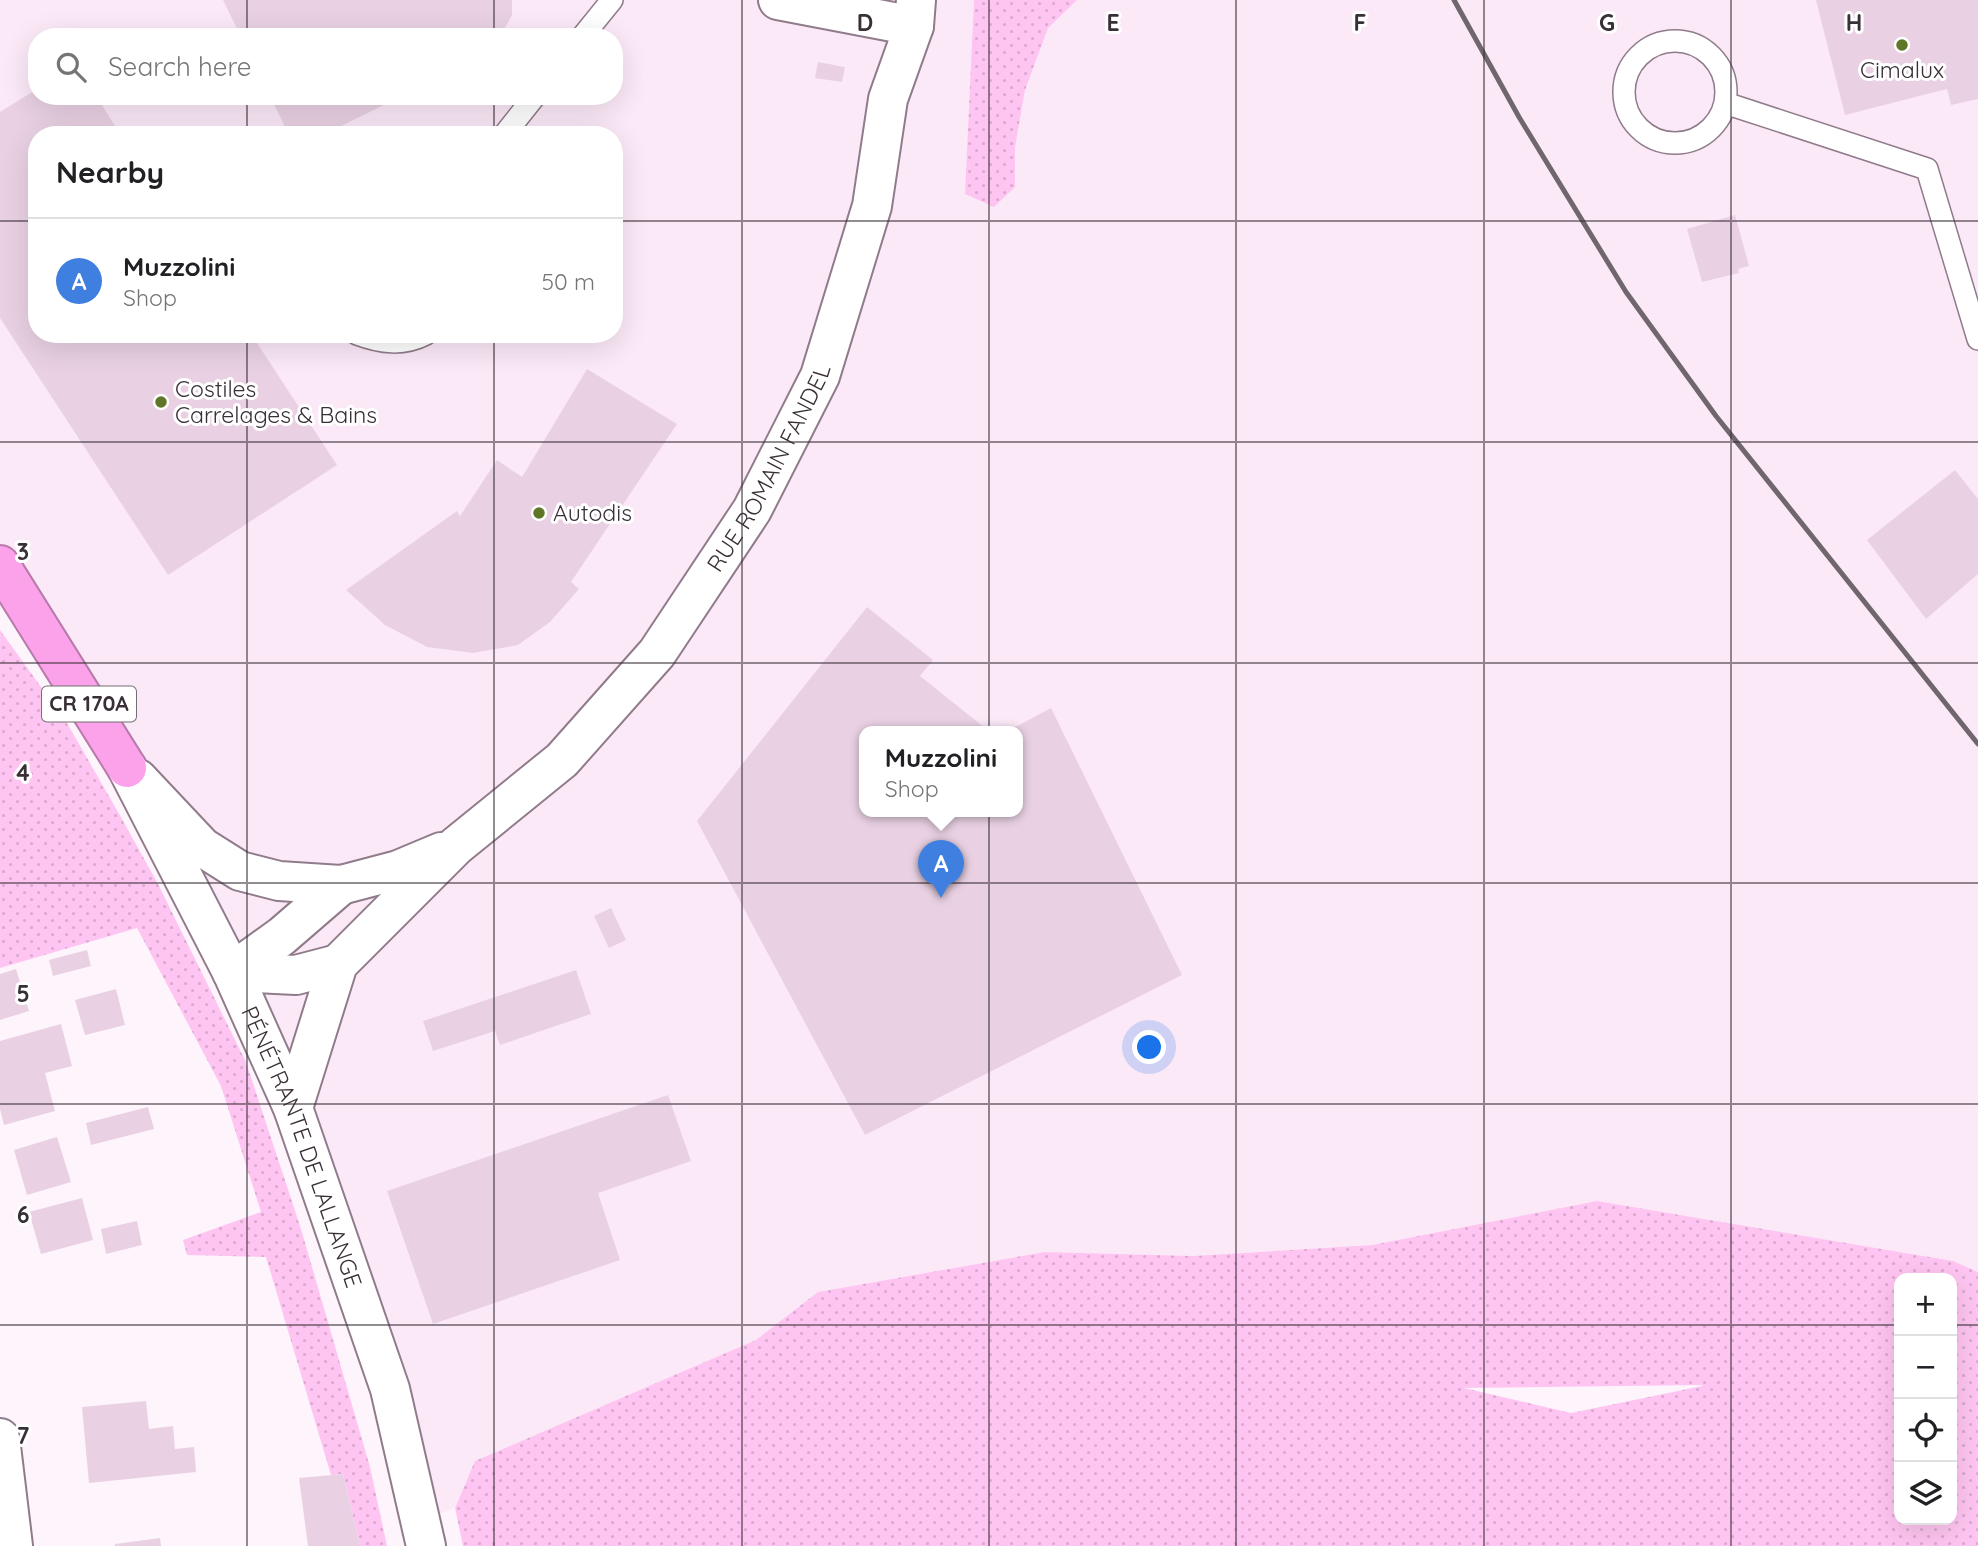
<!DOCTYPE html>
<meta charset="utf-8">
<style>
body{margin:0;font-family:Quicksand,sans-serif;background:#f6f6f6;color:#202124}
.controls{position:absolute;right:21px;bottom:21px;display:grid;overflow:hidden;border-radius:14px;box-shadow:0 7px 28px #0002}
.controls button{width:63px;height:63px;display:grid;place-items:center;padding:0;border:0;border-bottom:2px solid #e0e0e0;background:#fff;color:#202124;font:35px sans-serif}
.you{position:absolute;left:1150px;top:1048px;width:24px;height:24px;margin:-18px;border:5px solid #fff;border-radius:50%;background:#1a73e8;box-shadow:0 0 0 10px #1a73e833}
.badge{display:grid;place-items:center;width:46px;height:46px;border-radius:50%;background:#0b8043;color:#fff;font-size:23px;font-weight:700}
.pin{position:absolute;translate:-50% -58px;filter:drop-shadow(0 2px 4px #0008)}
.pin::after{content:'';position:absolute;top:37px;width:24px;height:21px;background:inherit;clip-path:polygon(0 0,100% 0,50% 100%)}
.popup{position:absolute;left:859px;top:726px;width:164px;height:91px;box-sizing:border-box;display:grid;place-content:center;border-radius:14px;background:#fff;filter:drop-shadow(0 2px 5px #0005);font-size:23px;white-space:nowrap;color:#757577}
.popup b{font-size:26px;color:#202124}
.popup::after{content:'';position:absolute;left:50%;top:100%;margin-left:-14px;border:14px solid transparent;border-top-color:#fff}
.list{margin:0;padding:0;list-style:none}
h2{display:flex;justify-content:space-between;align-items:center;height:91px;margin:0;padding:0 28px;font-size:30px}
h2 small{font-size:23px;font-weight:400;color:#757577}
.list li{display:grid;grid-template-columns:46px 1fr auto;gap:21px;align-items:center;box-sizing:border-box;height:126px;padding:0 28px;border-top:2px solid #e0e0e0}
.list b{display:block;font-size:26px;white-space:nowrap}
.list p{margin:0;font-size:23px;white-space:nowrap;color:#757577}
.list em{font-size:23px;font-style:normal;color:#757577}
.icon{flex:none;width:38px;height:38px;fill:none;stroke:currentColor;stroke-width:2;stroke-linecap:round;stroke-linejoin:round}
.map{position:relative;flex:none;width:1978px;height:1546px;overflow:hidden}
.search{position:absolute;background:#fff;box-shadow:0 7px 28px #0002;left:28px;top:28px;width:595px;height:77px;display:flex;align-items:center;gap:18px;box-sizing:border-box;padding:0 24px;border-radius:28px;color:#757577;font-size:26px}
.panel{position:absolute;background:#fff;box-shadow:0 7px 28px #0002;left:28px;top:126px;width:595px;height:217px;border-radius:28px}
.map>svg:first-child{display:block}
</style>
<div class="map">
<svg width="1978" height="1546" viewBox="0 0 1978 1546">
<defs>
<pattern id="grass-dots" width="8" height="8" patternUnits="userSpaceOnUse" patternTransform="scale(1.75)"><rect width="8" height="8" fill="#ffc5f2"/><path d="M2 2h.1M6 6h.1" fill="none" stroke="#dbaad0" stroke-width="1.8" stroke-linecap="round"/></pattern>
</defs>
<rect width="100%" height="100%" fill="#fef4fc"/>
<path fill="#fce9f8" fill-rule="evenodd" d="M0,0H1978V1272L1953,1261L1597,1201L1372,1245L1193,1256L1045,1252L818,1292L756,1340L475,1461L455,1508L421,1521L332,1221L0,543ZM37,37H614V96H37ZM37,135H614V334H37ZM864,732H1018V812H864Z"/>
<path fill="url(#grass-dots)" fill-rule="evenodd" d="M974,0H1077L1048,28L1025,90L1015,147V187L994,207L965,194Z
M0,630L67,723L122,819L158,884L246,1062L301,1229L370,1467L387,1546H360L343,1474L331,1475L266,1257L187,1255L183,1240L261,1212L221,1086L137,928L0,968Z
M1597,1201L1953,1261L1978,1272V1546H463L455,1508L475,1461L756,1340L818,1292L1045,1252L1193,1256L1372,1245ZM1899,1278H1952V1520H1899ZM1702,1386L1571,1413L1464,1388L1702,1385Z"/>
<path fill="#e9d1e3" d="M223,0H512V15L500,37H241Z
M1816,0H1978V99L1951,105L1947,89L1845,115Z
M818,62L845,67L842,82L815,78Z
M37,89V96H96L121,135H37V334H251L337,465L168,575L0,318V112Z
M270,96H402L323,135H289Z
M1735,215L1749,266L1738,269L1739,273L1702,282L1687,229Z
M587,369L677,424L571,582L579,589L550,622L518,645L473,653L427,647L385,625L346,590L457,511L460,516L497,460L522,477Z
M1955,470L1978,499V574L1926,619L1867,540Z
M867,607L933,660L920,676L990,732H864V812H1018V732H1006L1051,708L1182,975L865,1135L697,821Z
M611,908L626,940L609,948L594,916Z
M87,950L91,966L53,976L49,960Z
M16,969L29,1011L0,1020V974Z
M576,970L591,1014L500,1045L495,1031L433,1051L423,1021Z
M116,989L125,1025L85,1035L75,1000Z
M61,1024L72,1066L45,1073L55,1111L4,1125L0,1109V1041Z
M668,1095L691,1161L598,1193L620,1260L433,1324L387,1191Z
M148,1107L154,1129L91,1145L86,1123Z
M57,1137L71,1182L27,1195L14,1150Z
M82,1198L93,1240L41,1254L29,1212Z
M137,1221L142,1245L106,1254L101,1229Z
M146,1401L149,1429L173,1426L175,1449L194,1447L196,1472L89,1483L82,1407Z
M343,1474L360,1546H308L299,1478Z
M160,1538L161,1546H115V1544Z"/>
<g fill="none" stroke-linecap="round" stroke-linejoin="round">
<g stroke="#907b8b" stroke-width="24">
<path id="service" d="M582,37L612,0
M1624 92a51 51 0 1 1 102 0a51 51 0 1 1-102 0Z
M1725,103L1927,169L1978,339
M504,135L535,96
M357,334C381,343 403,346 426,334"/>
</g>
<g stroke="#907b8b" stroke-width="42">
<g id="minor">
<path d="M778,0L914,26"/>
<path d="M138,779L202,847L240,871L279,881L341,885L398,870L441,852"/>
<path d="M232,972L282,936L341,885"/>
<path d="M232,972L296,975L338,964"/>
<path id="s1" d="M293,1108L338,964L456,846L562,760L657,653L752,510L820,376L872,206L888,99L914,26L916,0"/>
<path d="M0,1438L13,1546"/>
</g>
</g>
<g stroke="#907b8b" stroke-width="42">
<g id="secondary">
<path id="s2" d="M127,768L232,972L293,1108L390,1389L426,1546"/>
</g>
</g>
<g stroke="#b87aab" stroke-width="42">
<path id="motorway" d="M0,565L127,768"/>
</g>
<use href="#service" stroke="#fff" stroke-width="21"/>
<use href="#minor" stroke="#fff" stroke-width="38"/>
<use href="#secondary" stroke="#fff" stroke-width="38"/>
<use href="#motorway" stroke="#fca2ea" stroke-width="38"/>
<path stroke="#70676e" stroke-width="5" d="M1454,0L1519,117L1626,292L1716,416L1978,744"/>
</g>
<path fill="none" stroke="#393037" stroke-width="2" stroke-opacity="0.55" d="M247,0V37M494,0V37M742,0V1546M989,0V1546M1236,0V1546M1484,0V1546M1731,0V1546M247,96V135M494,96V135M0,221H37M614,221H1978M247,334V1546M494,334V1546M0,442H1978M0,663H1978M0,883H1978M0,1104H1978M0,1325H1899M1952,1325H1978"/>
<g fill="#5f7628" stroke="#fff" stroke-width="2.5">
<circle cx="1902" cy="45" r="7"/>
<circle cx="161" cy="402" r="7"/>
<circle cx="539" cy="513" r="7"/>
</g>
<g text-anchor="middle" stroke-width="6" stroke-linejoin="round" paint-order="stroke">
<rect fill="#fff" stroke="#746e73" stroke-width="2" x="42" y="686.5" width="94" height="35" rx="5"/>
<g font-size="21" font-weight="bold" fill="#393037">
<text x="89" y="711">CR 170A</text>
</g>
<g font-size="23" fill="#393037" stroke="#fff" text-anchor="start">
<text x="1902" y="78" text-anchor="middle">Cimalux</text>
<text x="175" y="397">Costiles<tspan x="175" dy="26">Carrelages &amp; Bains</tspan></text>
<text x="553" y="521">Autodis</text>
</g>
<g font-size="23" fill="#393037" stroke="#fff">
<text dy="8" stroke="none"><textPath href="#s1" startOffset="814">RUE ROMAIN FANDEL</textPath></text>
<text dy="8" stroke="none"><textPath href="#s2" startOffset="418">PÉNÉTRANTE DE LALLANGE</textPath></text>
</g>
</g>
<g font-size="23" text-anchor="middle" font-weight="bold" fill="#393037" stroke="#fff" stroke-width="6" stroke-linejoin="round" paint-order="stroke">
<text x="865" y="31">D</text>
<text x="1113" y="31">E</text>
<text x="1360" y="31">F</text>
<text x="1607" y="31">G</text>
<text x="1854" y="31">H</text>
<text x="23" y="560">3</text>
<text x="23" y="781">4</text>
<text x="23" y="1002">5</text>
<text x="23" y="1223">6</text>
<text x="23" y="1444">7</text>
</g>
</svg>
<div class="controls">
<button>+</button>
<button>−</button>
<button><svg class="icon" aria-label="locate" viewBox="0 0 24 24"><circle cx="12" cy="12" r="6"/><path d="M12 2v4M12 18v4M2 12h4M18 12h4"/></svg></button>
<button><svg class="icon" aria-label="layers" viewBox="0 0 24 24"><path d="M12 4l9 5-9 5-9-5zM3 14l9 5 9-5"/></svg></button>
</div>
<div class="you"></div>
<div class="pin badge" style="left:941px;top:898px;background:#3f7fe0">A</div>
<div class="popup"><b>Muzzolini</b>Shop</div>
<div class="search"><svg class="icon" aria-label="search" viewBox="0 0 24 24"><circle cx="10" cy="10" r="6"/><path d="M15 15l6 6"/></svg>Search here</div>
<section class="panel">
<h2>Nearby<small></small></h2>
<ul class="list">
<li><span class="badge" style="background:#3f7fe0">A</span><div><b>Muzzolini</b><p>Shop</p></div><em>50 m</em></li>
</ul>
</section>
</div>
